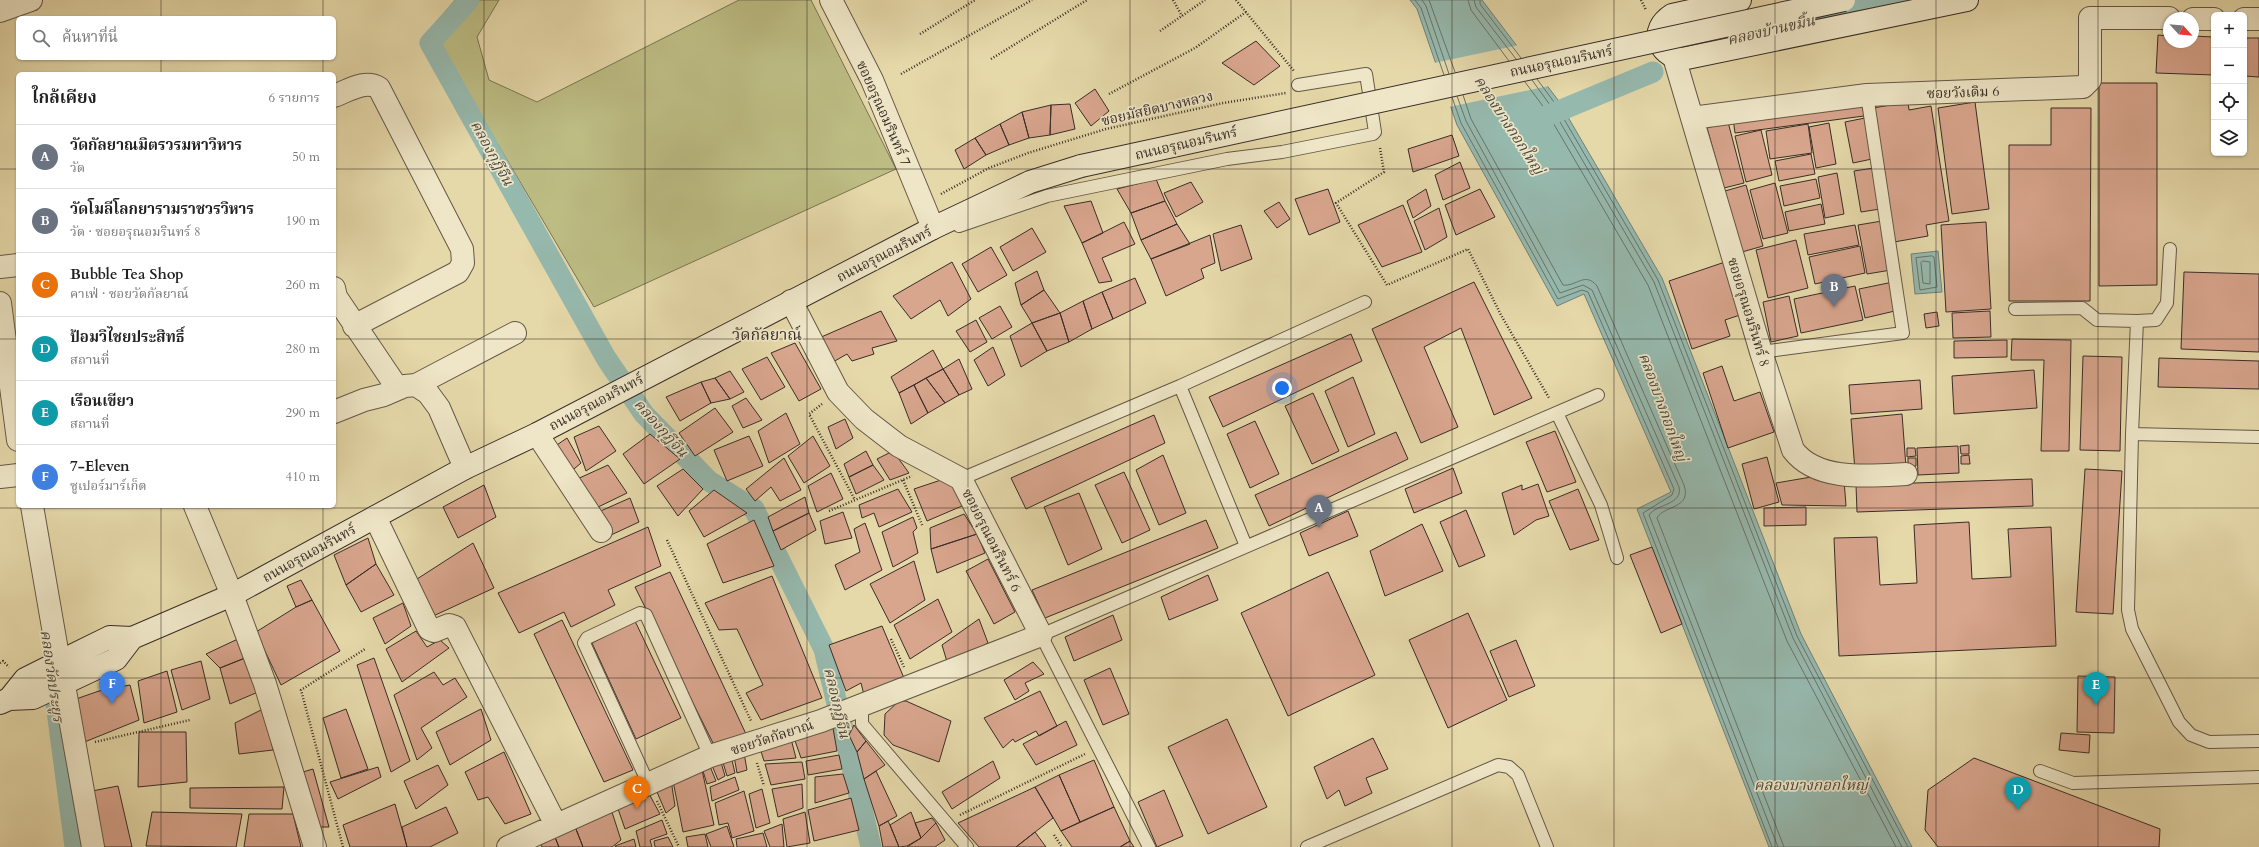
<!DOCTYPE html>
<html lang="th">
<meta charset="utf-8">
<style>
body{margin:0;font-family:Cardo,"Noto Serif Thai",serif;background:#f2f2f2;color:#222}
.controls{position:absolute;right:12px;top:12px;display:grid;overflow:hidden;border-radius:6px;box-shadow:0 1px 3px #0004}
.controls button{width:36px;height:36px;display:grid;place-items:center;padding:0;border:0;border-bottom:1px solid #e0e0e0;background:#fff;color:#222;font:20px sans-serif}
.compass{position:absolute;left:2163px;top:12px;width:36px;height:36px;border-radius:50%;background:#fff;box-shadow:0 1px 3px #0004;rotate:116deg}
.you{position:absolute;left:1282px;top:388px;width:14px;height:14px;margin:-10px;border:3px solid #fff;border-radius:50%;background:#1a73e8;box-shadow:0 0 0 6px #1a73e833}
.badge{display:grid;place-items:center;width:26px;height:26px;border-radius:50%;background:#8f2418;color:#fff;font-size:13px;font-weight:700}
.pin{position:absolute;translate:-50% -33px;filter:drop-shadow(0 1px 2px #0008)}
.pin::after{content:'';position:absolute;top:21px;width:14px;height:12px;background:inherit;clip-path:polygon(0 0,100% 0,50% 100%)}
.list{margin:0;padding:0;list-style:none}
h2{display:flex;justify-content:space-between;align-items:center;height:52px;margin:0;padding:0 16px;font-size:17px}
h2 small{font-size:13px;font-weight:400;color:#767676}
.list li{display:grid;grid-template-columns:26px 1fr auto;gap:12px;align-items:center;box-sizing:border-box;height:64px;padding:0 16px;border-top:1px solid #e0e0e0}
.list b{display:block;font-size:15px;white-space:nowrap}
.list p{margin:0;font-size:13px;white-space:nowrap;color:#767676}
.list em{font-size:13px;font-style:normal;color:#767676}
.icon{flex:none;width:22px;height:22px;fill:none;stroke:currentColor;stroke-width:2;stroke-linecap:round;stroke-linejoin:round}
.map{position:relative;flex:none;width:2259px;height:847px;overflow:hidden}
.search{position:absolute;background:#fff;box-shadow:0 1px 3px #0004;left:16px;top:16px;width:320px;height:44px;display:flex;align-items:center;gap:10px;box-sizing:border-box;padding:0 14px;border-radius:6px;color:#767676;font-size:15px}
.panel{position:absolute;background:#fff;box-shadow:0 1px 3px #0004;left:16px;top:72px;width:320px;height:436px;border-radius:6px}
.map>svg:first-child{display:block}
</style>
<div class="map">
<svg width="2259" height="847" viewBox="0 0 2259 847">
<rect width="100%" height="100%" fill="#e5d8a9"/>
<filter id="stains"><feTurbulence type="fractalNoise" baseFrequency=".005" numOctaves="4"/><feColorMatrix values="0 0 0 0 .2 0 0 0 0 .09 0 0 0 0 .02 0 0 0 .5 -.17"/></filter>
<radialGradient id="worn" r=".72"><stop offset=".6" stop-color="#630" stop-opacity="0"/><stop offset="1" stop-color="#630" stop-opacity=".3"/></radialGradient>
<path fill="#bcbc83" stroke="#7a7455" d="M455,0H499L477,37L489,80L537,102L739,0H811L896,169L594,307L441,48L438,20Z"/>
<path fill="#96b9ae" stroke="#718178" d="M1410,0H1482L1558,100L1662,278L1801,634L1912,847H1769L1637,509L1671,492L1584,294L1557,306L1457,125L1417,9Z
M1938,251L1942,292L1915,294L1911,254Z"/>
<path fill="#e5d8a9" d="M1519,45L1549,86L1449,107L1434,63Z"/>
<g fill="none" stroke-linecap="round" stroke-linejoin="round">
<path stroke="#68736a" stroke-width="1" d="M1415,0L1421,8L1444,75
M1422,0L1426,6L1449,74
M1429,0L1455,72
M1468,0L1471,10L1509,61
M1474,0L1476,7L1516,59
M1480,0V4L1521,58
M1537,79L1554,102L1658,280L1797,636L1908,847
M1532,80L1550,105L1654,282L1793,638L1902,847
M1525,82L1545,109L1648,285L1787,641L1896,847
M1463,95L1471,119L1563,285C1576,287 1585,271 1597,286L1684,485C1692,509 1664,505 1657,518L1784,847
M1457,96L1466,121L1560,293L1583,285L1592,290L1679,487C1683,505 1656,504 1649,515L1778,847
M1452,97L1461,123L1558,299L1582,290L1588,292L1674,489L1672,495L1643,513L1772,847
M1932,256L1934,257L1937,287L1920,290L1916,258Z
M1923,261L1930,262V284L1923,283L1921,263Z"/>
<path stroke="#96b9ae" stroke-width="21" d="M469,0L430,43L606,358L644,414L709,481L754,509L824,649L871,847
M1756,33L1901,0
M1537,120L1653,72
M52,673L75,847"/>
</g>
<path fill="#d8a58d" stroke="#392d27" d="M2158,35L2169,36V42H2193V36L2214,37V75L2156,73Z
M2244,38H2259V77L2244,76Z
M1256,41L1280,66L1254,85L1222,63Z
M2099,83H2157V285L2099,286Z
M1095,89L1109,111L1091,126L1075,103Z
M1862,101L1864,116L1735,133L1733,118Z
M1908,102L1909,110L1931,106L1949,221L1926,225L1928,236L1894,242L1873,108Z
M1975,102L1989,209L1952,214L1938,108Z
M1070,104L1075,129L1050,135L1051,105Z
M1051,105L1050,135L1029,138L1022,112Z
M2051,108H2091L2090,301H2009V145H2051Z
M1022,112L1029,138L1009,145L1000,124Z
M1865,118L1872,159L1853,163L1845,122Z
M1728,122L1744,183L1724,188L1707,128Z
M1829,123L1836,164L1816,168L1809,127Z
M1000,124L1009,145L986,155L975,138Z
M1808,124L1812,153L1770,159L1766,131Z
M1761,130L1772,175L1746,182L1735,136Z
M1452,135L1459,156L1413,172L1408,149Z
M975,138L986,155L964,169L955,150Z
M1811,154L1815,174L1779,181L1775,161Z
M1460,162L1470,188L1443,200L1435,175Z
M1874,168L1880,209L1861,212L1854,171Z
M1837,173L1844,214L1825,218L1818,177Z
M1156,179L1165,201L1131,213L1117,189Z
M1816,179L1820,198L1784,206L1780,186Z
M1191,182L1203,202L1176,217L1164,193Z
M1775,183L1788,233L1763,239L1750,190Z
M1746,185L1763,246L1742,252L1725,191Z
M1328,189L1340,222L1309,235L1295,199Z
M1426,189L1431,206L1413,218L1407,201Z
M1480,189L1495,217L1456,235L1445,205Z
M1091,201L1103,233L1082,243L1064,206Z
M1165,201L1177,224L1141,240L1131,213Z
M1279,202L1290,219L1277,228L1264,211Z
M1821,204L1825,224L1789,231L1785,212Z
M1403,205L1422,252L1382,267L1358,225Z
M1439,208L1447,237L1425,250L1414,221Z
M1882,221L1891,270L1867,274L1858,225Z
M1124,222L1135,244L1102,258L1112,281L1099,283L1082,243Z
M1986,222L1991,309L1946,312L1941,225Z
M1177,224L1190,244L1151,259L1141,240Z
M1241,225L1252,259L1221,271L1213,234Z
M1855,225L1859,245L1808,255L1804,234Z
M1032,228L1046,252L1013,271L1000,247Z
M1210,235L1215,263L1201,269L1204,278L1166,296L1151,259Z
M1796,240L1808,288L1768,298L1756,250Z
M1860,246L1865,273L1815,284L1809,257Z
M991,247L1007,275L978,292L962,264Z
M952,262L971,299L948,316L940,300L911,319L893,296Z
M1725,262L1743,314L1725,320L1730,336L1692,349L1669,281Z
M1037,271L1044,290L1021,305L1015,283Z
M2184,272L2259,274V352L2181,349Z
M1135,278L1146,303L1113,319L1102,292Z
M1474,282L1532,398L1494,415L1461,328L1424,347L1458,427L1421,443L1372,329Z
M1893,282L1899,310L1865,318L1859,289Z
M1855,286L1863,320L1801,333L1794,299Z
M1044,290L1060,313L1032,323L1021,305Z
M1102,292L1113,319L1092,329L1083,301Z
M1789,296L1798,336L1771,342L1763,302Z
M1083,301L1092,329L1069,342L1060,313Z
M1000,306L1012,327L992,339L979,318Z
M881,311L897,341L872,348L874,354L852,361L847,354L833,362L819,338Z
M1990,311L1991,337L1953,338L1952,313Z
M1937,312L1939,326L1926,328L1924,314Z
M1060,313L1069,342L1047,351L1032,323Z
M976,320L987,342L970,352L956,331Z
M1032,323L1047,351L1021,367L1010,336Z
M1351,334L1362,361L1223,427L1209,397Z
M2012,339L2071,340L2069,451H2041L2044,360H2011Z
M2007,340V357L1954,358V341Z
M795,343L821,389L799,401L771,353Z
M993,347L1005,375L988,386L974,360Z
M933,350L943,369L899,393L891,377Z
M2083,356L2122,357L2120,451L2080,450Z
M767,357L785,387L761,400L742,369Z
M2159,358L2259,361V389L2158,387Z
M959,359L972,389L959,395L943,369Z
M1722,366L1734,401L1760,392L1774,432L1728,448L1703,373Z
M943,369L959,395L945,403L926,378Z
M2034,370L2037,408L1954,414L1952,376Z
M730,371L744,392L730,399L715,378Z
M1353,377L1375,434L1348,447L1325,391Z
M715,378L730,399L711,403L701,382Z
M926,378L945,403L928,413L914,385Z
M1920,380L1922,409L1851,414L1849,385Z
M701,382L711,403L680,421L666,397Z
M914,385L928,413L911,424L899,393Z
M1313,393L1339,451L1312,464L1285,406Z
M746,398L762,420L743,428L732,406Z
M715,408L733,432L695,456L679,433Z
M786,413L800,444L769,463L758,431Z
M1902,414L1906,467L1855,471L1851,419Z
M1154,415L1165,443L1026,509L1011,478Z
M845,419L853,438L836,449L828,427Z
M1255,421L1279,474L1250,488L1227,434Z
M599,426L616,451L586,471L574,437Z
M1555,431L1576,482L1547,492L1526,442Z
M1396,432L1408,459L1269,526L1255,495Z
M650,434L680,459L644,484L623,454Z
M749,436L763,466L727,481L714,450Z
M813,436L830,466L804,483L788,456Z
M567,438L581,463L568,474L554,447Z
M1969,445V454H1961L1960,446Z
M1958,446L1959,473L1918,475L1917,448Z
M1907,448H1915L1916,456L1907,457Z
M866,451L873,465L849,477L844,464Z
M893,451L909,473L890,480L877,459Z
M1163,455L1186,513L1159,525L1136,470Z
M1969,455L1970,464H1961V456Z
M1767,457L1779,502L1754,509L1742,464Z
M784,458L801,490L780,501L771,487L755,501L746,489Z
M1908,458H1916V466L1908,467Z
M608,465L627,493L592,510L575,480Z
M873,465L884,480L856,494L849,477Z
M1453,468L1462,493L1414,513L1405,489Z
M683,469L703,489L678,516L657,486Z
M2085,469L2122,471L2113,614L2076,612Z
M1124,472L1150,530L1122,543L1095,485Z
M831,473L843,499L817,512L808,486Z
M1829,474L1844,480L1846,506L1782,505L1776,483Z
M950,477L962,506L927,521L914,489Z
M2032,479L2033,506L1857,512L1856,485Z
M1538,484L1549,516L1536,520L1514,535L1502,493L1522,485V490Z
M484,485L496,517L458,538L443,507Z
M898,489L912,512L879,527L874,513L862,518L859,505Z
M1578,489L1599,540L1570,550L1549,501Z
M714,490L747,513L704,537L689,511Z
M1079,493L1102,549L1068,565L1044,507Z
M805,497L809,513L773,531L768,517Z
M630,498L639,522L611,535L596,513Z
M1806,507V525L1764,526V508Z
M1466,510L1485,556L1459,567L1440,522Z
M1348,511L1358,536L1309,556L1300,533Z
M843,512L852,538L825,544L820,521Z
M809,513L816,530L781,550L773,531Z
M964,514L977,534L931,549L930,528Z
M913,517L917,528L913,532L918,553L893,567L882,532Z
M754,520L774,566L723,583L707,544Z
M1206,520L1218,548L1045,618L1032,590Z
M1969,522L1972,579L2011,577L2008,529L2051,527L2056,646L1839,656L1834,538L1877,537L1880,585L1917,583L1914,525Z
M865,523L882,570L845,590L835,565L860,552L854,529Z
M1422,524L1443,571L1385,596L1370,551Z
M648,527L661,566L608,590L615,605L571,627L564,612L519,633L498,593Z
M977,534L985,553L937,573L931,549Z
M368,538L376,564L346,585L334,555Z
M473,543L494,588L431,617L417,579Z
M1652,547L1682,624L1661,633L1630,555Z
M988,559L1015,612L994,624L966,571Z
M914,561L925,600L890,623L870,584Z
M376,564L394,595L361,612L346,585Z
M670,572L746,734L714,745L635,587Z
M1328,572L1375,675L1288,716L1241,613Z
M1208,575L1218,600L1169,620L1161,597Z
M772,576L822,698L761,720L746,693L763,685L737,629L719,630L705,603Z
M301,580L312,600L296,607L287,586Z
M938,599L952,632L910,659L894,625Z
M312,600L340,651L281,685L256,632L296,607Z
M403,603L411,626L385,644L373,618Z
M1468,613L1507,700L1448,728L1409,640Z
M1113,615L1122,640L1074,661L1065,637Z
M979,619L988,643L948,665L942,645Z
M562,620L633,770L604,782L534,634Z
M635,621L681,718L636,739L592,643Z
M882,626L904,678L864,695L861,683L846,691L829,645Z
M416,631L427,647L440,640L449,648L402,682L386,649Z
M240,638L245,658L220,668L206,654Z
M1516,640L1535,686L1509,697L1490,651Z
M245,658L258,692L230,704L220,668Z
M374,658L410,761L391,772L357,665Z
M201,661L210,699L182,710L171,670Z
M1033,662L1044,674L1025,683L1029,691L1015,700L1004,680Z
M1110,668L1129,714L1103,725L1084,680Z
M167,671L177,712L144,723L138,681Z
M434,672L443,685L455,678L467,697L421,728L432,748L417,760L394,695Z
M2078,676L2115,677L2114,733L2077,732Z
M130,685L139,720L82,743L76,699L99,691Z
M1040,691L1057,726L1039,736L1036,731L1015,742L1013,739L1003,748L984,718Z
M899,701H906L951,721L939,762L893,745L884,735L885,714Z
M265,708L273,750L239,754L235,723Z
M346,709L368,769L341,778L323,718Z
M481,709L491,740L450,765L436,732Z
M1227,719L1267,807L1208,834L1168,747Z
M1066,721L1077,745L1036,765L1023,744Z
M854,725L866,741L857,752L849,735Z
M833,728L837,751L801,758L794,738Z
M139,732H186L187,782L138,787Z
M2061,733L2090,735L2089,753L2059,750Z
M790,735L796,758L764,761L759,745Z
M1373,738L1388,769L1366,778L1372,793L1345,806L1339,790L1327,799L1314,767Z
M866,741L885,765L864,779L857,752Z
M504,752L531,814L505,824L488,797L478,800L465,772Z
M744,753L747,770L737,773L734,756Z
M839,755L842,769L808,775L806,761Z
M731,756L735,773L727,776L722,759Z
M1974,758L2160,829L2159,847H1938L1925,830L1928,790Z
M720,759L725,776L718,780L711,763Z
M1094,760L1114,807L1080,822L1059,775Z
M993,761L1000,778L952,809L942,792Z
M802,762L805,779L771,785L765,764Z
M709,764L716,781L707,784L702,768Z
M438,765L448,785L416,809L404,781Z
M378,767L381,777L338,799L330,782Z
M313,769L329,827H316L303,772Z
M702,770L714,825L683,832L673,781Z
M876,771L897,816L879,826L864,779Z
M843,774L849,793L815,803V777Z
M1059,775L1080,822L1061,831L1035,787Z
M735,777L739,790L712,801L710,787Z
M671,780L675,806L666,813L654,785Z
M802,784L803,808L778,817L772,789Z
M118,786L132,847H99L92,791Z
M284,787L282,809L190,808V788Z
M1035,787L1053,818L1016,847H979L958,823Z
M762,789L770,823L756,828L749,794Z
M647,790L660,814L625,829L616,803Z
M1164,790L1183,836L1157,847L1138,802Z
M744,791L754,831L732,838L728,823L719,825L715,803Z
M851,798L859,830L814,841L808,810Z
M395,804L407,847H350L343,825Z
M610,806L621,840L612,847H583L574,824Z
M446,807L458,833L430,847H407L402,827Z
M1114,807L1130,841L1120,847H1072L1061,831Z
M152,812L242,814L236,847L146,846Z
M805,812L810,843L787,847L783,819Z
M911,812L921,838L907,846L899,847L890,825Z
M249,814H293L301,847H244Z
M932,818L936,823L921,838L915,823Z
M662,820L667,834L650,840L652,847H640L636,831Z
M888,821L890,825L899,847H883L879,826Z
M936,823L945,840L935,847H907L921,838Z
M574,824L583,847H559L554,835Z
M782,824L784,847H770L764,831Z
M727,826L734,847H711L706,834Z
M1035,832L1046,847H1016Z
M763,833L767,847H737L736,839Z
M705,834L708,847H688L686,837Z
M554,835L559,847H542L539,841Z
M668,837L673,847H655L654,841Z
M634,839L636,847H616L615,846Z
M1130,841L1134,847H1120Z"/>
<g fill="none" stroke-linecap="round" stroke-linejoin="round">
<g stroke="#645848" stroke-width="14">
<path id="lane" d="M959,226L1047,196L1227,159L1282,152L1373,134L1375,132L1366,74L1298,85
M2170,249L2167,303L2156,320L2137,321L2132,434L2128,610L2132,629L2179,722L2191,735L2209,742L2259,741
M2015,309L2082,308L2097,320L2137,321
M1761,352L1903,333L1867,95
M1180,386L1246,546
M1557,413L1601,505L1617,558
M2132,434L2259,437
M961,479L1180,386L1365,302
M862,705V724L967,847
M2040,771L2073,783L2259,777
M648,783L584,643L587,638L640,613L646,615L710,756
M1149,847L1041,635L1598,395
M1307,847L1498,765L1509,767L1518,775L1547,847"/>
</g>
<g stroke="#645848" stroke-width="24">
<path id="street" d="M831,0L872,80L933,228
M0,11L31,0
M2193,19H2214
M2244,19H2259
M1674,57L1761,352L1793,450C1817,482 1870,476 1906,474
M334,96C348,91 365,79 379,88L462,249L463,263L458,272L354,326
M1692,118L1867,95L2083,87L2090,80V18H2169
M0,267L18,265
M334,288L336,297L398,389
M0,303L18,440
M416,385L515,333
M334,412L364,400L384,395L405,386L416,385L428,393L439,408L465,468
M537,434L601,531
M0,477L18,475
M32,506L59,662
M195,506L232,595L265,684L315,847
M375,517L429,629L434,631L449,625L455,627L556,825
M64,685L93,847
M508,847L710,756L821,721L1041,635L961,479L899,446L864,419L838,392L791,301"/>
</g>
<g stroke="#392d27" stroke-width="24">
<path id="secondary" d="M1740,0L1672,15C1649,30 1657,54 1682,59L1967,0
M9,699L33,698L116,659L132,638
M0,703L9,699L25,679L59,662L110,637L132,638L232,595L465,468L537,434L933,228L1030,182L1081,166"/>
</g>
<path stroke="#392d27" stroke-width="2.5" stroke-dasharray="1 2" stroke-linecap="butt" d="M1173,0L1182,16
M1236,0L1294,71
M1641,0L1646,10
M1160,31L1205,0
M920,34L975,0
M991,59L1087,0
M901,74L1032,0
M1109,94L1195,48L1246,12
M1380,148L1384,172L1336,203L1387,285L1468,249L1501,315L1549,398
M941,194L989,168L1028,153L1106,129L1223,103L1286,93
M822,404L809,414L855,500
M903,480L923,527
M829,511L912,476
M667,540L751,721
M891,639L904,667
M0,663L3,661L9,667
M95,742L190,720
M757,763L764,786
M657,801L679,847
M960,815L1085,754
M1054,835L1062,847
M343,847L301,690L365,649"/>
<use href="#lane" stroke="#eee6c7" stroke-width="12"/>
<use href="#street" stroke="#eee6c7" stroke-width="22"/>
<use href="#secondary" stroke="#eee6c7" stroke-width="22"/>
<g stroke="#392d27" stroke-width="24" stroke-linecap="butt">
<path id="secondary-bridge" d="M1081,166L1844,0"/>
</g>
<use href="#secondary-bridge" stroke="#eee6c7" stroke-width="22"/>
</g>
<path fill="none" stroke="#392d27" stroke-width="1" stroke-opacity="0.55" d="M161,0V18M323,0V18M484,0V847M645,0V847M807,0V847M968,0V847M1130,0V847M1291,0V847M1452,0V847M1614,0V847M1775,0V847M1936,0V847M2098,0V847M161,58V74M323,58V74M0,169H18M334,169H2259M0,339H18M334,339H2259M161,506V847M323,506V847M0,508H2259M0,678H2259"/>
<g text-anchor="middle" stroke-width="3.5" stroke-linejoin="round" paint-order="stroke">
<g font-size="14" fill="#392d27" stroke="#eee6c7">
<text transform="translate(1561 61) rotate(-12)" y="5">ถนนอรุณอมรินทร์</text>
<text transform="translate(1963 92) rotate(-2)" y="5">ซอยวังเดิม 6</text>
<text transform="translate(1157 108) rotate(-13)" y="5">ซอยมัสยิดบางหลวง</text>
<text transform="translate(884 113) rotate(66)" y="5">ซอยอรุณอมรินทร์ 7</text>
<text transform="translate(1186 143) rotate(-13)" y="5">ถนนอรุณอมรินทร์</text>
<text transform="translate(884 254) rotate(-27)" y="5">ถนนอรุณอมรินทร์</text>
<text transform="translate(1749 312) rotate(73)" y="5">ซอยอรุณอมรินทร์ 8</text>
<text transform="translate(596 402) rotate(-28)" y="5">ถนนอรุณอมรินทร์</text>
<text transform="translate(992 540) rotate(63)" y="5">ซอยอรุณอมรินทร์ 6</text>
<text transform="translate(309 553) rotate(-29)" y="5">ถนนอรุณอมรินทร์</text>
<text transform="translate(772 737) rotate(-18)" y="5">ซอยวัดกัลยาณ์</text>
</g>
<g font-size="15" font-style="italic" fill="#4c4942" stroke="#eee6c7">
<text transform="translate(1771 30) rotate(-13)" y="5">คลองบ้านขมิ้น</text>
<text transform="translate(1509 125) rotate(57)" y="5">คลองบางกอกใหญ่</text>
<text transform="translate(492 153) rotate(61)" y="5">คลองกุฎีจีน</text>
<text transform="translate(1663 407) rotate(70)" y="5">คลองบางกอกใหญ่</text>
<text transform="translate(661 428) rotate(48)" y="5">คลองกุฎีจีน</text>
<text transform="translate(52 676) rotate(82)" y="5">คลองวัดประยูร</text>
<text transform="translate(837 703) rotate(77)" y="5">คลองกุฎีจีน</text>
<text x="1811" y="790">คลองบางกอกใหญ่</text>
</g>
<g font-size="16" fill="#392d27" stroke="#eee6c7">
<text x="767" y="340">วัดกัลยาณ์</text>
</g>
</g>
<rect width="100%" height="100%" filter="url(#stains)"/>
<rect width="100%" height="100%" fill="url(#worn)"/>
</svg>
<div class="controls">
<button>+</button>
<button>−</button>
<button><svg class="icon" aria-label="locate" viewBox="0 0 24 24"><circle cx="12" cy="12" r="6"/><path d="M12 2v4M12 18v4M2 12h4M18 12h4"/></svg></button>
<button><svg class="icon" aria-label="layers" viewBox="0 0 24 24"><path d="M12 4l9 5-9 5-9-5zM3 14l9 5 9-5"/></svg></button>
</div>
<svg class="compass" viewBox="-18 -18 36 36"><path d="M0-13l5 13h-10z" fill="#e53935"/><path d="M0 13l5-13h-10z" fill="#767676"/></svg>
<div class="you"></div>
<div class="pin badge" style="left:1319px;top:528px;background:#6b7280">A</div>
<div class="pin badge" style="left:1834px;top:307px;background:#6b7280">B</div>
<div class="pin badge" style="left:637px;top:809px;background:#e8710a">C</div>
<div class="pin badge" style="left:2018px;top:810px;background:#0f9aa8">D</div>
<div class="pin badge" style="left:2096px;top:705px;background:#0f9aa8">E</div>
<div class="pin badge" style="left:112px;top:704px;background:#3f7fe0">F</div>
<div class="search"><svg class="icon" aria-label="search" viewBox="0 0 24 24"><circle cx="10" cy="10" r="6"/><path d="M15 15l6 6"/></svg>ค้นหาที่นี่</div>
<section class="panel">
<h2>ใกล้เคียง<small>6 รายการ</small></h2>
<ul class="list">
<li><span class="badge" style="background:#6b7280">A</span><div><b>วัดกัลยาณมิตรวรมหาวิหาร</b><p>วัด</p></div><em>50 m</em></li>
<li><span class="badge" style="background:#6b7280">B</span><div><b>วัดโมลีโลกยารามราชวรวิหาร</b><p>วัด · ซอยอรุณอมรินทร์ 8</p></div><em>190 m</em></li>
<li><span class="badge" style="background:#e8710a">C</span><div><b>Bubble Tea Shop</b><p>คาเฟ่ · ซอยวัดกัลยาณ์</p></div><em>260 m</em></li>
<li><span class="badge" style="background:#0f9aa8">D</span><div><b>ป้อมวิไชยประสิทธิ์</b><p>สถานที่</p></div><em>280 m</em></li>
<li><span class="badge" style="background:#0f9aa8">E</span><div><b>เรือนเขียว</b><p>สถานที่</p></div><em>290 m</em></li>
<li><span class="badge" style="background:#3f7fe0">F</span><div><b>7-Eleven</b><p>ซูเปอร์มาร์เก็ต</p></div><em>410 m</em></li>
</ul>
</section>
</div>
